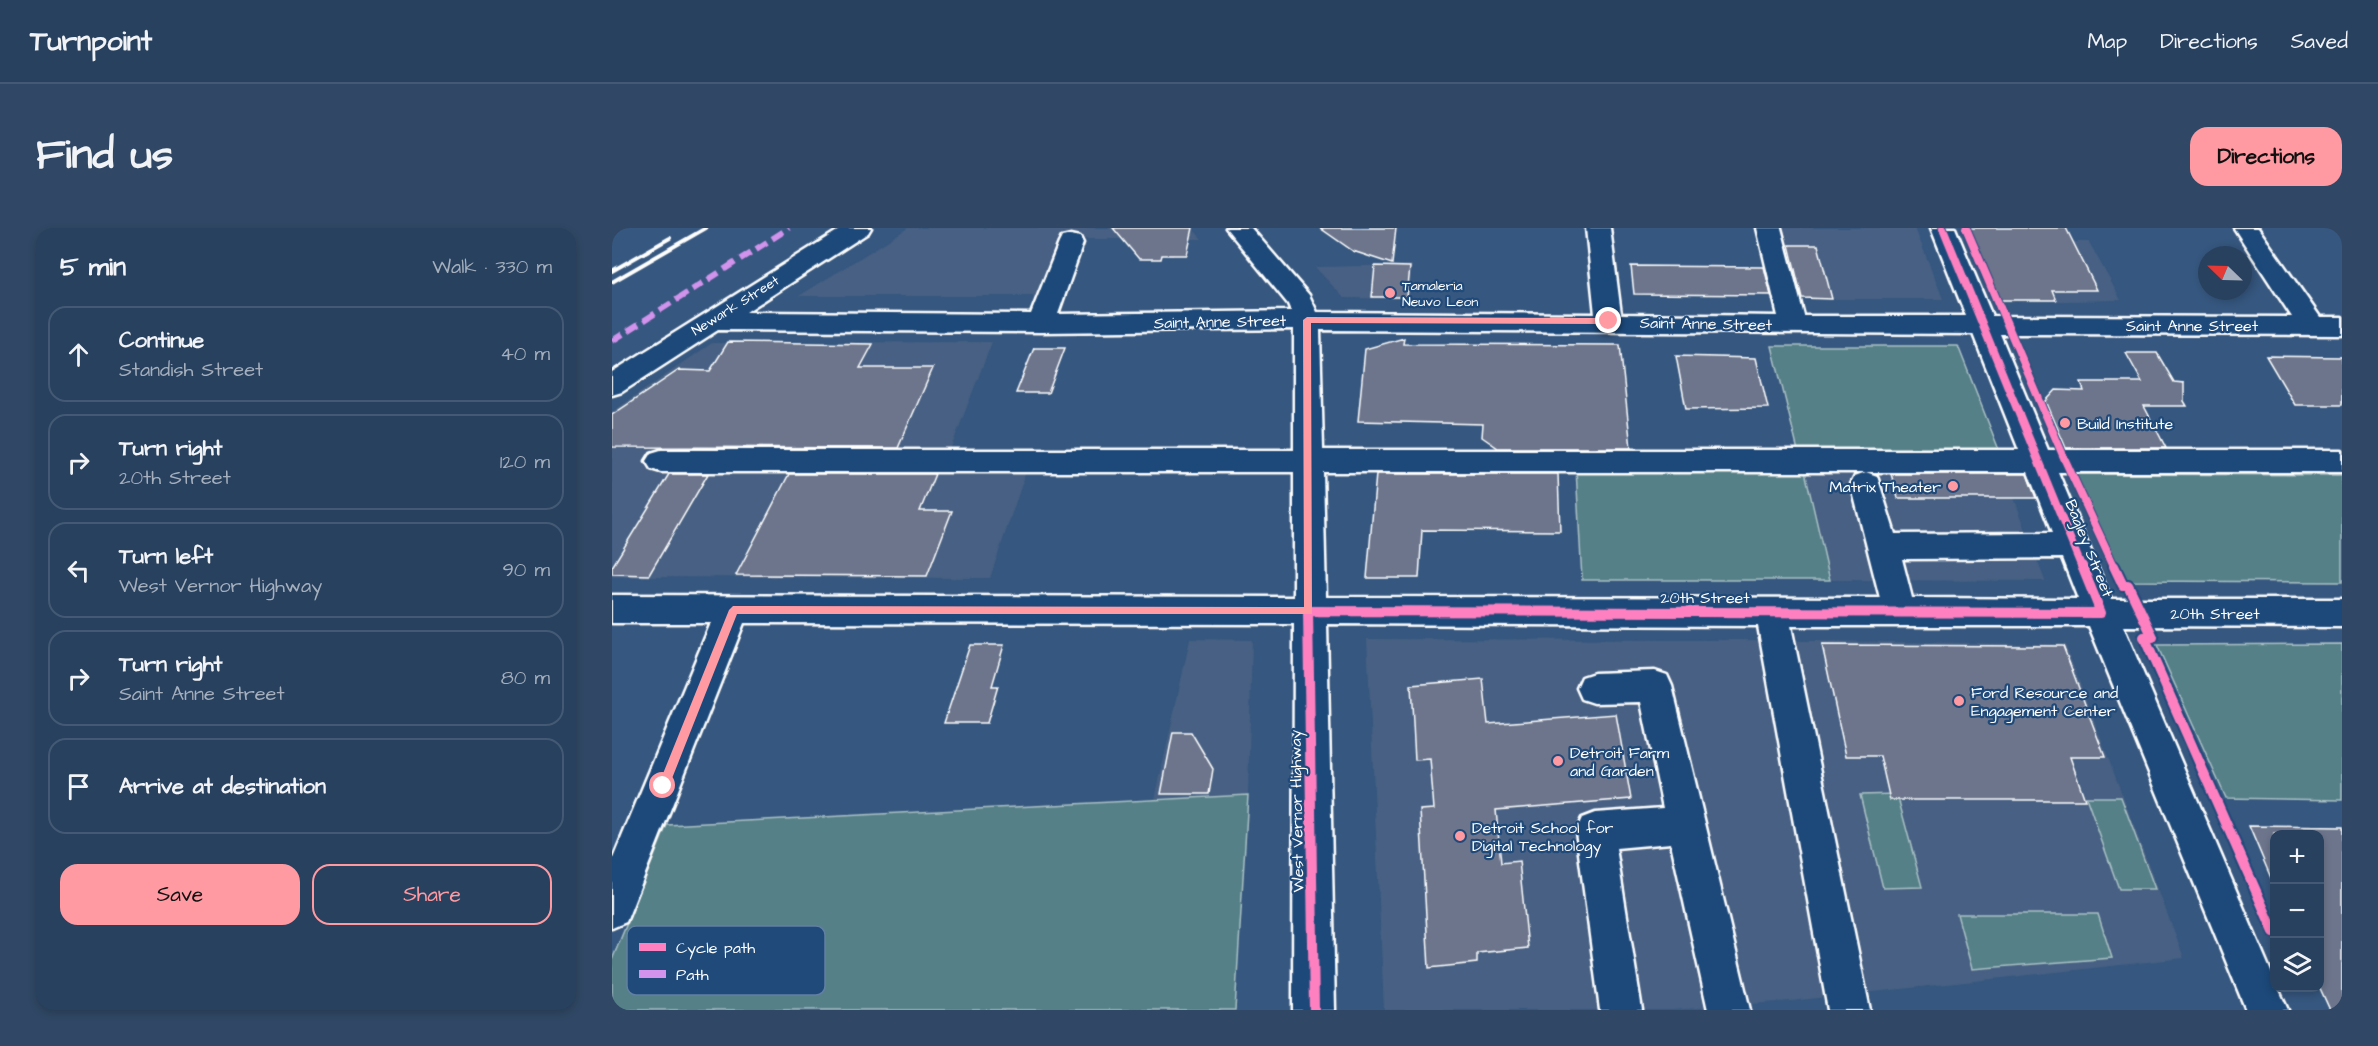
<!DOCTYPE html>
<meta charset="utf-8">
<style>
body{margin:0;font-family:"Architects Daughter",sans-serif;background:#304865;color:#f1f3f6}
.controls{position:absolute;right:18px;bottom:18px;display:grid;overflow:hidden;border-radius:12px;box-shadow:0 3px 9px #0003}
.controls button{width:54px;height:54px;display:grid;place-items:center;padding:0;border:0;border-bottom:2px solid #445a74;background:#28415f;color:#f1f3f6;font:30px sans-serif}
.compass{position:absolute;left:1586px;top:18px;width:54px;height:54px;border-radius:50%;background:#28415f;box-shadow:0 3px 9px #0003;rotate:293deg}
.stop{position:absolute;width:18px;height:18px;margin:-14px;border:4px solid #ff9aa2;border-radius:50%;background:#fff}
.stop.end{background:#ff9aa2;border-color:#fff;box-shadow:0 2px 6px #0008}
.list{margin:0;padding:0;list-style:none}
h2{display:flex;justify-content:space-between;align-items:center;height:78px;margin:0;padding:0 24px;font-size:26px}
h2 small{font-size:20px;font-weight:400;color:#a5afbd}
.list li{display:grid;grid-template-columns:39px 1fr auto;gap:18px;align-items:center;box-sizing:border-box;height:96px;margin:0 12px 12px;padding:0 12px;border:2px solid #445a74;border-radius:18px}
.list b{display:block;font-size:22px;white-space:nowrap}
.list p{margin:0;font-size:20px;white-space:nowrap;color:#a5afbd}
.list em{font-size:20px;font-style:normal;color:#a5afbd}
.actions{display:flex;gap:12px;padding:18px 24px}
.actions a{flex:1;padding:14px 0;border:2px solid #ff9aa2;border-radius:18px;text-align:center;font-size:21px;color:#ff9aa2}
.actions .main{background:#ff9aa2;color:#111}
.icon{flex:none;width:33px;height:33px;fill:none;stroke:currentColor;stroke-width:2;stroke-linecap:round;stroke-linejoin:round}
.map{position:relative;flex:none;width:1730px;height:782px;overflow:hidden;border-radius:18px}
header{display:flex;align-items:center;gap:36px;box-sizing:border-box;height:84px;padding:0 30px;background:#28415f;border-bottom:2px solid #445a74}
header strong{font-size:28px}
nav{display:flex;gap:33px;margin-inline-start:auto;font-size:21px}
.intro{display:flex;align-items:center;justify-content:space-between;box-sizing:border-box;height:144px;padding:0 36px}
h1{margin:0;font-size:42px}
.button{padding:15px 27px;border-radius:18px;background:#ff9aa2;color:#111;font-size:21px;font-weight:700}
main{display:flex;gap:36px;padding:0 36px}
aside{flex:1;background:#28415f;border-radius:18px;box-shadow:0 3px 9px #0003}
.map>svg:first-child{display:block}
</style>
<header>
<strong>Turnpoint</strong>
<nav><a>Map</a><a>Directions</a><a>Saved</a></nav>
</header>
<div class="intro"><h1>Find us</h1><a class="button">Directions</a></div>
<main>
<aside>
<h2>5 min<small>Walk · 330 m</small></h2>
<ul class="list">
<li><svg class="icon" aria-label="ahead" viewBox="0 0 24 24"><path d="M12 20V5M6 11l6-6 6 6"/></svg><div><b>Continue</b><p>Standish Street</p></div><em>40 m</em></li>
<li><svg class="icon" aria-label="right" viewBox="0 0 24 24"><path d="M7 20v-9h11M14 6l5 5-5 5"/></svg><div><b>Turn right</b><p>20th Street</p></div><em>120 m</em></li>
<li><svg class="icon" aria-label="left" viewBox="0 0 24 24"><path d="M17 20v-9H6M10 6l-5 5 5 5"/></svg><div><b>Turn left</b><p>West Vernor Highway</p></div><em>90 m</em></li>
<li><svg class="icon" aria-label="right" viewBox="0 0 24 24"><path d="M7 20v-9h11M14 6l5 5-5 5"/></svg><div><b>Turn right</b><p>Saint Anne Street</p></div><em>80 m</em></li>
<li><svg class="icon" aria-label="arrive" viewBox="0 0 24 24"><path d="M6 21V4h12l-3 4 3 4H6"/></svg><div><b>Arrive at destination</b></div></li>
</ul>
<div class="actions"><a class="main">Save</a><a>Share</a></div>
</aside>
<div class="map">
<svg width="1730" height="782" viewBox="0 0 1730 782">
<rect width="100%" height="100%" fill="#36577f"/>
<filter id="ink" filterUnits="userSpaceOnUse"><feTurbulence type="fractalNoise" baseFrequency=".0167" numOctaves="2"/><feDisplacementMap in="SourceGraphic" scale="12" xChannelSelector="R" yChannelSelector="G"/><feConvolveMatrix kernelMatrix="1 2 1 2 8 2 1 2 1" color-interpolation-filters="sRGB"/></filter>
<g filter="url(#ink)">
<path fill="#466083" d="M296,0H580L590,11H455L433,68H187Z
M1168,0H1303L1331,71H1188Z
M1363,12L1477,14L1509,72L1391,74Z
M800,37L797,71L732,70L703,39Z
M380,114L337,225L416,238L378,350L0,349V184L100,115Z
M1192,239L1391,240L1433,353L1218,352Z
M578,411L640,412L636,567L543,571Z
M755,411L1125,412L1453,416L1572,730L1179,773L1061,782H772Z"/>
<path fill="#558088" stroke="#aac0c4" stroke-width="1.5" d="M1160,118H1346L1389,227H1187Z
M1192,239L1218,352H970L964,241Z
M1463,246L1730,247V354L1510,353Z
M1730,416V572L1614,570L1545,417Z
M1285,566L1310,659L1271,660L1248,567Z
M636,567L623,782H0V732L55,597Z
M1474,569H1509L1543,661H1507Z
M1345,686H1486L1500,730L1360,741Z"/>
<path fill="#6c758c" stroke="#fff" stroke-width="1.5" d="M501,0H581L575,27H550L549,31H527Z
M708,0H784L780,36L741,23Z
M1358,0H1454L1485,62H1440L1444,72H1388Z
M1177,17H1206L1220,71L1190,70Z
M763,38L798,39L795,69H760Z
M1019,38L1152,39L1159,67L1022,66Z
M792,110L791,116L1008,117L1019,220H886L870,209L871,196L746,193L753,121Z
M116,114L261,116L248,140H321L286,220L0,219V187L67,142L98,143Z
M422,120H453L436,165H404Z
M1514,125H1545L1562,154L1572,155V173L1575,178H1532L1554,220H1454L1434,173L1444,162L1472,163L1469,154H1530Z
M1064,128L1144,130L1156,180L1074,181Z
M1654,128L1730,129V177H1683Z
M57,246H96L37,347L0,346V339Z
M177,246H323L308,283H340L315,348L124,347Z
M764,246H946L948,303L810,302L807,350H755Z
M1279,246H1415L1424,270H1286Z
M358,417H392L380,458H386L375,495H332Z
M1210,417L1451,418L1493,529H1458L1473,572H1278L1268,528H1234Z
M871,451L876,496L1004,486L1019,571L884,582L889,635L907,633L916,720L865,725V735L817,740L808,582L822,581L818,531L803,532L799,457Z
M561,504H579L601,541L597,566H549Z
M1637,598L1730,599V782H1718L1707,758V606H1662V657Z"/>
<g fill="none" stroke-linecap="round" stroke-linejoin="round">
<g stroke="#fff" stroke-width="5">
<path id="minor" d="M230,0H259L256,5L134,84L419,86L447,15L450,9L459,7L468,9L471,15L446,86L679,83L676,76L614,0H639L697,67L705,84L983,86L974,0H998L1009,86L1166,88L1145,0H1169L1192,88H1354L1319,0H1343L1380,88L1680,89L1622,0H1646L1708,89H1730V107L1388,106L1436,222H1730V244H1446L1499,371H1730V399L1511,398L1662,751V760H1666L1676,782H1634L1477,398H1179L1258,782H1216L1146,398L715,396L723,782H681L682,396L132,395L14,694L0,700V633L99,395H0V367L682,369V244H49L39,241L34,233L39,225L49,222H682V101L429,104L106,102L10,164L0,167V144ZM708,102L1361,106L1407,222H711ZM711,244H1416L1440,305L1283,306L1265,248L1254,244L1243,248L1239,256L1268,370L714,369ZM1450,330L1466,371L1300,370L1290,331Z
M1043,443L1055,447L1060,458L1138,782H1096L1059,615L1004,620L1030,782H988L964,603L970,590L983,585L1051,580L1029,474L982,475L970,471L965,460L970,449L982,445Z"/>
</g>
<use href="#minor" fill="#1f4a7a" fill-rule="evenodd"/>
<path stroke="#fff" stroke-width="4" d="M0,43L58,10
M0,54L94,0"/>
<path stroke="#d193ec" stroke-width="6" stroke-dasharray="13 6" stroke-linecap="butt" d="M0,113L177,0"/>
<g stroke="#1f4a7a" stroke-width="10">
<path id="cycleway-far1" d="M1331,0L1470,340
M1354,0L1453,232L1503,340"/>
</g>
<g stroke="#1f4a7a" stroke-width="14">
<path id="cycleway" d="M1502,338L1511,357H1516L1541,409H1532L1662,704
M702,782L696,383L1489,385L1470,338"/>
</g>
<use href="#cycleway-far1" stroke="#ff80c0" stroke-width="8"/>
<use href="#cycleway" stroke="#ff80c0" stroke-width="10"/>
</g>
</g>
<path fill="#ff9aa2" d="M695,89L997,90L1001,93L997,96L699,95L700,386H125L57,558L51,563L48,562L46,558L117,382L121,378L692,379L691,92Z"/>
<g fill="#ff9aa2" stroke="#1f4a7a" stroke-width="2">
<circle cx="778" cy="65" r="6"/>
<circle cx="1453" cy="195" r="6"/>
<circle cx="1341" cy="258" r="6"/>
<circle cx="1347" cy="473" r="6"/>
<circle cx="946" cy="533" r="6"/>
<circle cx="848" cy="608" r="6"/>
</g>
<g text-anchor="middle" stroke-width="4.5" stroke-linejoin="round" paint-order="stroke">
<g font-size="14" fill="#fff" stroke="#1f4a7a" text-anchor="start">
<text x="790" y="62">Tamaleria<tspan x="790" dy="16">Neuvo Leon</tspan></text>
</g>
<g font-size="14" fill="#fff" stroke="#1f4a7a">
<text transform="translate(123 77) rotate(-32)" y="5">Newark Street</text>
</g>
<g font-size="16" fill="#fff" stroke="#1f4a7a">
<text transform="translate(608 93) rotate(-1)" y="6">Saint Anne Street</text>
<text transform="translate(1094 95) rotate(1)" y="6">Saint Anne Street</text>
<text x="1580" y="103">Saint Anne Street</text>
<text transform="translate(1478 320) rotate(68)" y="6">Bagley Street</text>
<text x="1093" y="375">20th Street</text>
<text x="1603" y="391">20th Street</text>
<text transform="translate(684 583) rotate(-91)" y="6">West Vernor Highway</text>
</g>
<g font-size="16" fill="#fff" stroke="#1f4a7a" text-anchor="start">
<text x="1465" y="201">Build Institute</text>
<text x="1329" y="264" text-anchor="end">Matrix Theater</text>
<text x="1359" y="470">Ford Resource and<tspan x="1359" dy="18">Engagement Center</tspan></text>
<text x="958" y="530">Detroit Farm<tspan x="958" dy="18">and Garden</tspan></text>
<text x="860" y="605">Detroit School for<tspan x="860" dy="18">Digital Technology</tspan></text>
</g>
</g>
<rect x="15" y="698" width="198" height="69" rx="9" fill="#1f4a7a" stroke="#6280a2" stroke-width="1.5"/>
<rect x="27" y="715" width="27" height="8" fill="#ff80c0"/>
<rect x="27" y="742" width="27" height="8" fill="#d193ec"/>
<g font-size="16" fill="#fff">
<text x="64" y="725">Cycle path</text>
<text x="64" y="752">Path</text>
</g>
</svg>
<div class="controls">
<button>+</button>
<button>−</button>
<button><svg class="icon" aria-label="layers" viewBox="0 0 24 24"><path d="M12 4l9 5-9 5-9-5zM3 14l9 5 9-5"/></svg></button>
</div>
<svg class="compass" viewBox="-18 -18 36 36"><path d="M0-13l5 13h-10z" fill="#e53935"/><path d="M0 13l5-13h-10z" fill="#a5afbd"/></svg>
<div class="stop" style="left:51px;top:558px"></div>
<div class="stop end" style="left:997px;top:93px"></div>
</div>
</main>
